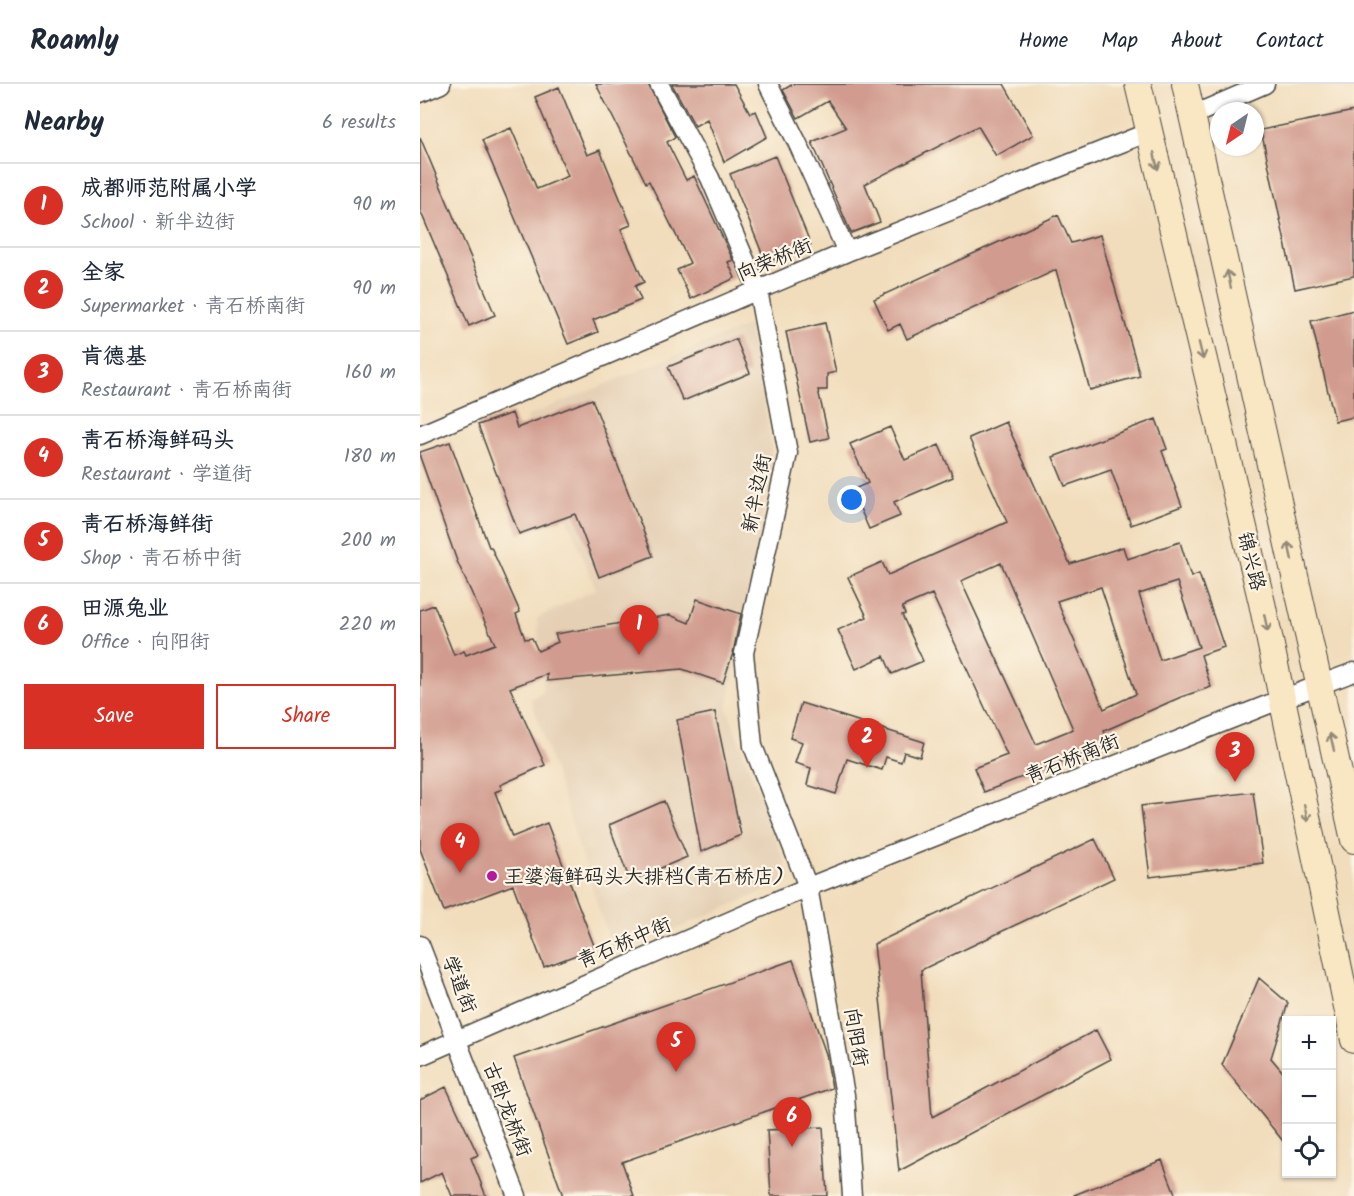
<!DOCTYPE html>
<meta charset="utf-8">
<style>
body{margin:0;font-family:Kalam,"LXGW WenKai TC",sans-serif;background:#f6f6f7;color:#1f2937}
.controls{position:absolute;right:18px;bottom:18px;display:grid;overflow:hidden;border-radius:0px;box-shadow:0 2px 4px #0004}
.controls button{width:54px;height:54px;display:grid;place-items:center;padding:0;border:0;border-bottom:2px solid #e0e1e3;background:#fff;color:#1f2937;font:30px sans-serif}
.compass{position:absolute;left:790px;top:18px;width:54px;height:54px;border-radius:50%;background:#fff;box-shadow:0 2px 4px #0004;rotate:215deg}
.you{position:absolute;left:432px;top:416px;width:21px;height:21px;margin:-15px;border:4px solid #fff;border-radius:50%;background:#1a73e8;box-shadow:0 0 0 9px #1a73e833}
.badge{display:grid;place-items:center;width:39px;height:39px;border-radius:50%;background:#d93025;color:#fff;font-size:20px;font-weight:700}
.pin{position:absolute;translate:-50% -50px;filter:drop-shadow(0 2px 3px #0008)}
.pin::after{content:'';position:absolute;top:32px;width:21px;height:18px;background:inherit;clip-path:polygon(0 0,100% 0,50% 100%)}
.list{margin:0;padding:0;list-style:none}
h2{display:flex;justify-content:space-between;align-items:center;height:78px;margin:0;padding:0 24px;font-size:26px}
h2 small{font-size:20px;font-weight:400;color:#747a83}
.list li{display:grid;grid-template-columns:39px 1fr auto;gap:18px;align-items:center;box-sizing:border-box;height:84px;padding:0 24px;border-top:2px solid #e0e1e3}
.list b{display:block;font-size:22px;white-space:nowrap}
.list p{margin:0;font-size:20px;white-space:nowrap;color:#747a83}
.list em{font-size:20px;font-style:normal;color:#747a83}
.actions{display:flex;gap:12px;padding:18px 24px}
.actions a{flex:1;padding:14px 0;border:2px solid #d93025;border-radius:0px;text-align:center;font-size:21px;color:#d93025}
.actions .main{background:#d93025;color:#fff}
.icon{flex:none;width:33px;height:33px;fill:none;stroke:currentColor;stroke-width:2;stroke-linecap:round;stroke-linejoin:round}
.map{position:relative;flex:none;width:934px;height:1112px;overflow:hidden}
header{display:flex;align-items:center;gap:36px;box-sizing:border-box;height:84px;padding:0 30px;background:#fff;border-bottom:2px solid #e0e1e3}
header strong{font-size:28px}
nav{display:flex;gap:33px;margin-inline-start:auto;font-size:21px}
main{display:flex}
aside{flex:1;background:#fff}
.map>svg:first-child{display:block}
</style>
<header>
<strong>Roamly</strong>
<nav><a>Home</a><a>Map</a><a>About</a><a>Contact</a></nav>
</header>
<main>
<aside>
<h2>Nearby<small>6 results</small></h2>
<ul class="list">
<li><span class="badge">1</span><div><b>成都师范附属小学</b><p>School · 新半边街</p></div><em>90 m</em></li>
<li><span class="badge">2</span><div><b>全家</b><p>Supermarket · 青石桥南街</p></div><em>90 m</em></li>
<li><span class="badge">3</span><div><b>肯德基</b><p>Restaurant · 青石桥南街</p></div><em>160 m</em></li>
<li><span class="badge">4</span><div><b>青石桥海鲜码头</b><p>Restaurant · 学道街</p></div><em>180 m</em></li>
<li><span class="badge">5</span><div><b>青石桥海鲜街</b><p>Shop · 青石桥中街</p></div><em>200 m</em></li>
<li><span class="badge">6</span><div><b>田源兔业</b><p>Office · 向阳街</p></div><em>220 m</em></li>
</ul>
<div class="actions"><a class="main">Save</a><a>Share</a></div>
</aside>
<div class="map">
<svg width="934" height="1112" viewBox="0 0 934 1112">
<rect width="100%" height="100%" fill="#fcf5e5"/>
<filter id="ink" filterUnits="userSpaceOnUse"><feTurbulence type="fractalNoise" baseFrequency=".0167" numOctaves="2"/><feDisplacementMap in="SourceGraphic" scale="12" xChannelSelector="R" yChannelSelector="G"/><feConvolveMatrix kernelMatrix="1 2 1 2 8 2 1 2 1" color-interpolation-filters="sRGB"/></filter>
<filter id="wash" filterUnits="userSpaceOnUse"><feTurbulence type="fractalNoise" baseFrequency=".008" numOctaves="4" result="noise"/><feDisplacementMap in="SourceGraphic" scale="24" xChannelSelector="R" yChannelSelector="G"/><feGaussianBlur stdDeviation="1.35" result="paint"/><feColorMatrix in="noise" values="0 0 0 0 0 0 0 0 0 0 0 0 0 0 0 0 0 1.4 0 .05"/><feComposite in="paint" operator="in"/></filter>
<g filter="url(#wash)">
<rect width="100%" height="100%" fill="#f1ddbc"/>
<path fill="#e5d0b5" d="M329,241L352,363L331,514L307,624L371,796L194,871L111,615L123,608L117,534L176,505L106,333Z"/>
<g id="blocks">
<path fill="#d19c8f" fill-rule="evenodd" d="M176,0H228L255,53L247,58L266,96L274,92L313,176L308,178L315,194L271,215L257,186L270,179L229,97L226,99Z
M252,0H314L330,29L336,27L347,53L304,78L287,35L275,42Z
M373,0H584L613,51L576,72L558,42L445,100L460,138L431,149L392,58L426,44L408,17L378,34L363,6Z
M139,3L167,71L180,66L211,141L201,145L224,198L215,202L221,216L173,236L178,248L148,260L62,56L91,44L117,105L148,92L115,13Z
M934,27V192L875,205L841,46Z
M0,53L75,231L49,242L0,126Z
M355,72L391,161L346,179L310,90Z
M638,131L651,159L680,151L720,292L670,306L636,186L487,255L480,240L468,246L454,215Z
M934,226V333L915,337L891,237Z
M405,239L416,288L407,290V306H398L409,354L390,358L366,248Z
M316,255L330,289L263,317L248,283Z
M172,315L233,472L179,493L155,430L99,450L58,341L92,329L97,344Z
M736,335L747,365L742,367L762,422L711,441L691,386L645,402L633,373Z
M586,338L650,480L703,463L707,475L760,458L771,493L779,490L804,563L781,571L791,603L761,613L684,647L689,659L564,708L554,684L587,671L512,510L482,523L485,530L482,531L503,577L472,590L464,572L436,585L418,546L447,533L428,493L462,478L468,491L587,438L549,354ZM581,479L653,645L616,660L541,497ZM757,498L779,563L740,576L719,510ZM681,503L716,610L684,625L637,517Z
M470,343L485,376L519,361L533,393L474,418L480,432L449,445L432,406L448,399L430,360Z
M30,358L69,463H71L100,528L96,530L105,555L112,554L118,567L138,558L135,550L250,531L269,539L277,515L321,530L313,569L303,599L262,585L127,597V590L90,604L125,681L80,701L82,705L75,708L92,753L127,739L175,864L124,883L93,801L24,827L0,765V526L14,521L34,571L44,567L46,571L75,560L37,477L0,373V368Z
M381,619L504,658L500,673L484,668L481,678L466,673L462,686L427,675L416,710L387,701L391,684L375,679L382,658L370,654Z
M295,628L321,751L281,768L257,636Z
M833,708L843,779L730,793L721,722Z
M244,717L267,773L210,797L189,741Z
M675,755L694,794L501,886L512,1033L676,946L691,975L479,1087L454,860Z
M373,876L406,970L412,1004L202,1078L214,1112H143L94,974Z
M839,894L868,919L851,974L867,993V1062L802,981Z
M26,1003L58,1071L51,1074L66,1112H32L22,1088L0,1099V1016Z
M403,1043L407,1112H351L347,1046Z
M742,1076L756,1112H654V1111Z"/>
</g>
</g>
<g filter="url(#ink)">
<use href="#blocks" fill-opacity="0" stroke="#494641" stroke-width="1.5"/>
<g fill="none" stroke-linecap="round" stroke-linejoin="round">
<g stroke="#494641" stroke-width="21">
<path id="street" d="M239,0L290,94L338,206L368,369L324,569L333,662L388,803L425,1011L432,1112
M348,0L378,60L427,168
M0,9L21,0
M773,31L845,0
M0,351L427,168L729,48
M0,861L97,1112
M0,972L388,803L862,615L934,588"/>
</g>
<g stroke="#494641" stroke-width="28">
<path id="secondary" d="M718,0L842,519L934,956
M765,0L934,756"/>
</g>
<use href="#street" stroke="#fff" stroke-width="18"/>
<use href="#secondary" stroke="#f9e7c3" stroke-width="26"/>
</g>
<defs><path id="oneway-shaft" d="M-6 0H5M1.5-3L5.5 0L1.5 3" fill="none" stroke-width="1.6" stroke-linecap="round" stroke-linejoin="round" transform="scale(1.5)"/></defs>
<g stroke="#928977">
<use href="#oneway-shaft" transform="translate(736 77) rotate(77)"/>
<use href="#oneway-shaft" transform="translate(809 195) rotate(-102)"/>
<use href="#oneway-shaft" transform="translate(781 267) rotate(76)"/>
<use href="#oneway-shaft" transform="translate(870 467) rotate(-102)"/>
<use href="#oneway-shaft" transform="translate(846 539) rotate(78)"/>
<use href="#oneway-shaft" transform="translate(912 658) rotate(-103)"/>
<use href="#oneway-shaft" transform="translate(886 729) rotate(78)"/>
</g>
</g>
<circle fill="#b5179e" stroke="#fcf5e5" stroke-width="2" cx="72" cy="792" r="6"/>
<g text-anchor="middle" stroke-width="4.5" stroke-linejoin="round" paint-order="stroke">
<g font-size="20" fill="#2b2b2b" stroke="#fcf5e5">
<text transform="translate(354 175) rotate(-23)" y="7">向荣桥街</text>
<text transform="translate(336 409) rotate(-79)" y="7">新半边街</text>
<text transform="translate(832 477) rotate(76)" y="7">锦兴路</text>
<text transform="translate(652 674) rotate(-22)" y="7">青石桥南街</text>
<text transform="translate(204 858) rotate(-23)" y="7">青石桥中街</text>
<text transform="translate(40 900) rotate(68)" y="7">学道街</text>
<text transform="translate(437 953) rotate(80)" y="7">向阳街</text>
<text transform="translate(88 1025) rotate(69)" y="7">古卧龙桥街</text>
</g>
<g font-size="20" fill="#2b2b2b" stroke="#fcf5e5" text-anchor="start">
<text x="84" y="799">王婆海鲜码头大排档(青石桥店)</text>
</g>
</g>
</svg>
<div class="controls">
<button>+</button>
<button>−</button>
<button><svg class="icon" aria-label="locate" viewBox="0 0 24 24"><circle cx="12" cy="12" r="6"/><path d="M12 2v4M12 18v4M2 12h4M18 12h4"/></svg></button>
</div>
<svg class="compass" viewBox="-18 -18 36 36"><path d="M0-13l5 13h-10z" fill="#e53935"/><path d="M0 13l5-13h-10z" fill="#747a83"/></svg>
<div class="you"></div>
<div class="pin badge" style="left:219px;top:571px">1</div>
<div class="pin badge" style="left:447px;top:684px">2</div>
<div class="pin badge" style="left:815px;top:698px">3</div>
<div class="pin badge" style="left:40px;top:789px">4</div>
<div class="pin badge" style="left:256px;top:988px">5</div>
<div class="pin badge" style="left:372px;top:1063px">6</div>
</div>
</main>
